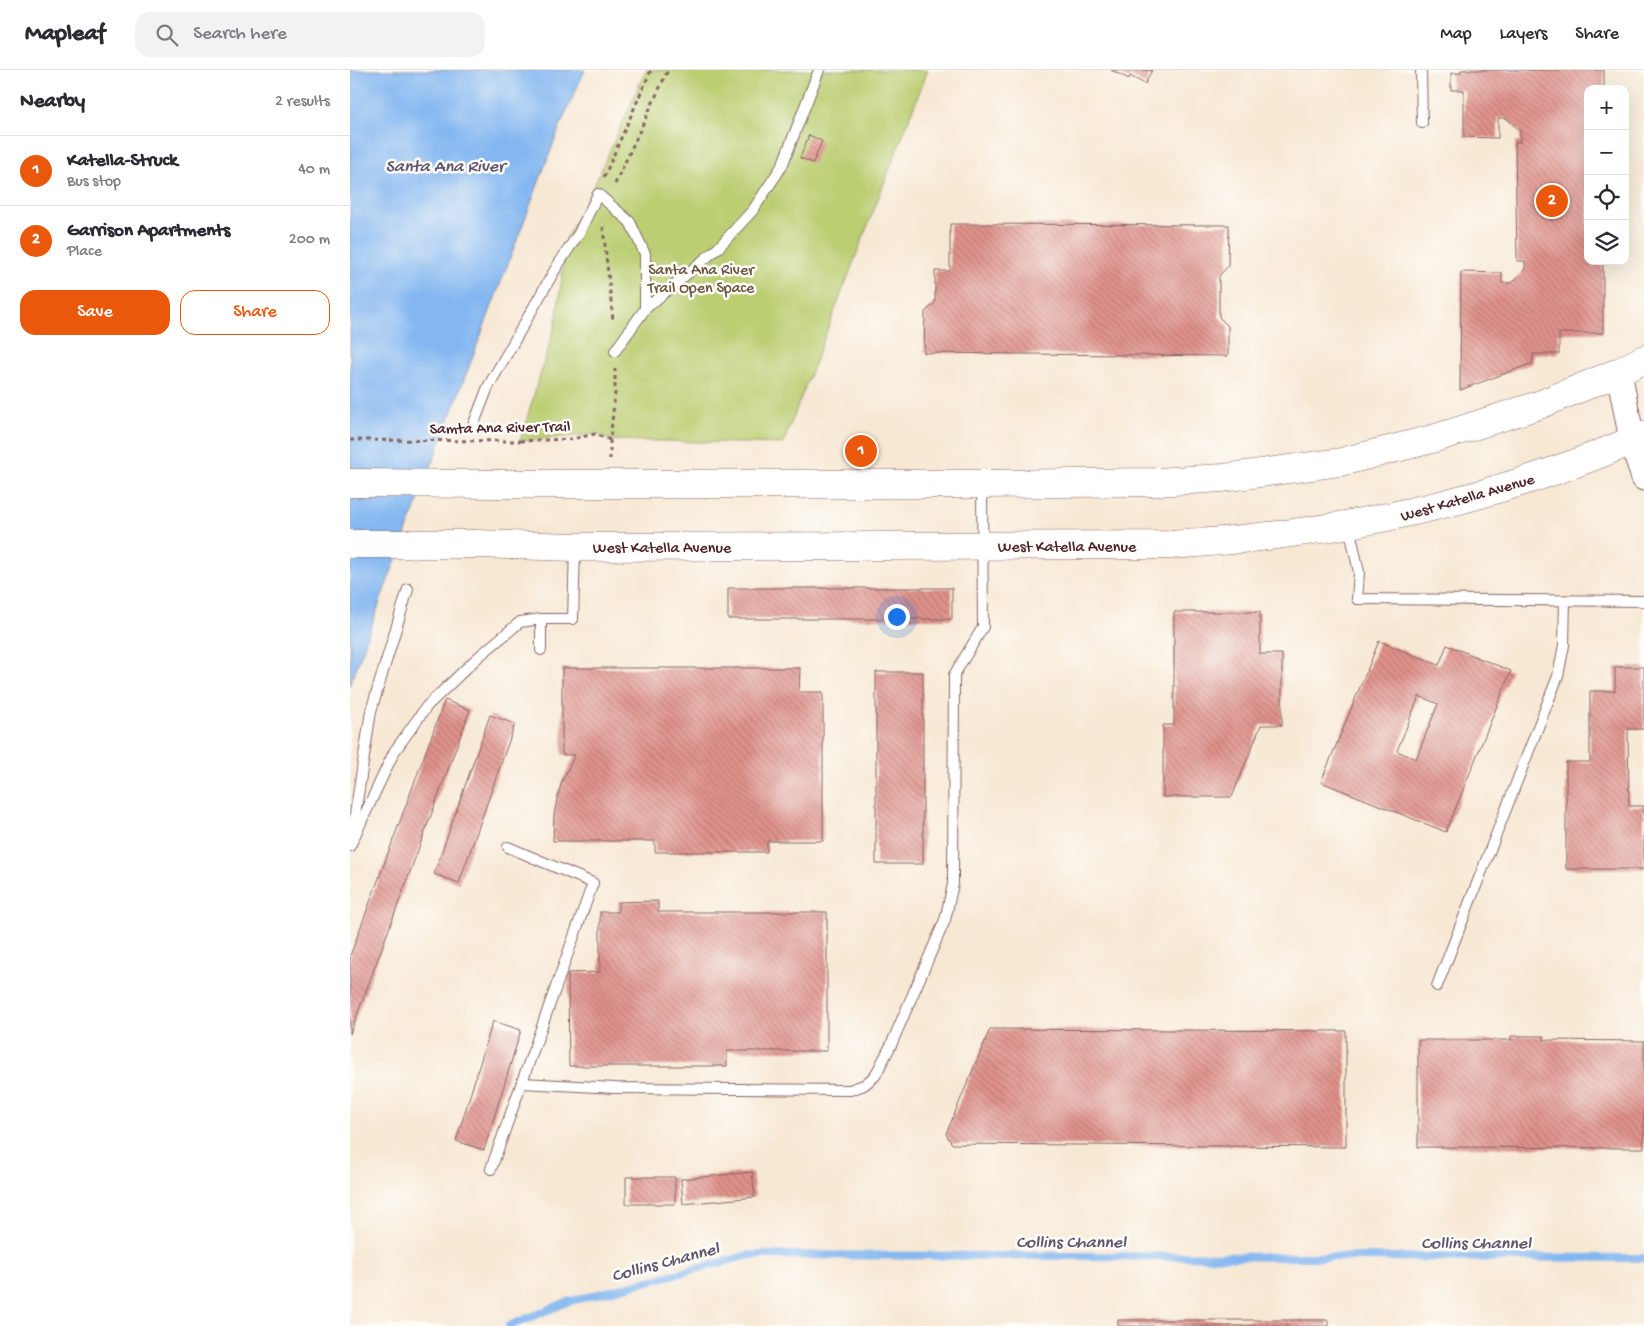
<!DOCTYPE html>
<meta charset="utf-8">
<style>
body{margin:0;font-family:"Gochi Hand",sans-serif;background:#f2f2f3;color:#2b2b33}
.controls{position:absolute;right:15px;top:15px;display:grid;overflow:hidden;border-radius:10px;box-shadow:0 5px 20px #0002}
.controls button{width:45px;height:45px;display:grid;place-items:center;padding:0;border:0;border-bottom:1px solid #e1e1e2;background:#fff;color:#2b2b33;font:25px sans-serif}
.you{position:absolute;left:546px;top:546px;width:18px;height:18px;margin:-12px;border:4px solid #fff;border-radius:50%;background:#1a73e8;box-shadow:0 0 0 8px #1a73e833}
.badge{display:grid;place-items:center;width:32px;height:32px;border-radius:50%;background:#ea580c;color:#fff;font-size:16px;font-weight:700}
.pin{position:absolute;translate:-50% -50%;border:2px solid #fff;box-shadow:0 1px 5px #0006}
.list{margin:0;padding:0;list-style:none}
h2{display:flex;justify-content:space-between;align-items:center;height:65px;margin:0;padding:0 20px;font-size:21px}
h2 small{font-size:16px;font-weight:400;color:#7c7c81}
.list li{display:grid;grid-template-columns:32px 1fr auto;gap:15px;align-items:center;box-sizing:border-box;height:70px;padding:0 20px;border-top:1px solid #e1e1e2}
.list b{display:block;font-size:19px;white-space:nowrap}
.list p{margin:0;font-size:16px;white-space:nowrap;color:#7c7c81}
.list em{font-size:16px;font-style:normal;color:#7c7c81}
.actions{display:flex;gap:10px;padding:15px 20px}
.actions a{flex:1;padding:11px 0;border:1px solid #ea580c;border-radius:15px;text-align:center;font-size:18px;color:#ea580c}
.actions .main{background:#ea580c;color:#fff}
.icon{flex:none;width:28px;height:28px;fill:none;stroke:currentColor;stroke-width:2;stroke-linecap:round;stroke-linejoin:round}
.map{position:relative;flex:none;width:1294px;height:1256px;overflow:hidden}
header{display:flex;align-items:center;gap:30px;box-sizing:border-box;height:70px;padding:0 25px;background:#fff;border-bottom:1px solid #e1e1e2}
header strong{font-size:24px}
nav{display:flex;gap:28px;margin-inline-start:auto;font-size:18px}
.search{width:350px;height:45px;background:#f2f2f3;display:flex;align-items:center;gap:12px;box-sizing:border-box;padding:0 18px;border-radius:15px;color:#7c7c81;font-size:19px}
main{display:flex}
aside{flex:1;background:#fff}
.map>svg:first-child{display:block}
</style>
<header>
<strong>Mapleaf</strong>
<div class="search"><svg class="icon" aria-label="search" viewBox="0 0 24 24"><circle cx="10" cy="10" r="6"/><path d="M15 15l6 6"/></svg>Search here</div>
<nav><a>Map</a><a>Layers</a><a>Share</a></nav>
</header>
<main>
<aside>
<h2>Nearby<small>2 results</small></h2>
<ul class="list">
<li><span class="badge">1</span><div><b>Katella-Struck</b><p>Bus stop</p></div><em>40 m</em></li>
<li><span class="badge">2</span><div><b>Garrison Apartments</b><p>Place</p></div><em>200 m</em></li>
</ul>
<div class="actions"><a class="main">Save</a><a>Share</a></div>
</aside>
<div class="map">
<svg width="1294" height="1256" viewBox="0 0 1294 1256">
<defs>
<pattern id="building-back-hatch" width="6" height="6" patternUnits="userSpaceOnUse" patternTransform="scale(1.25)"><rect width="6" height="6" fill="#e0928b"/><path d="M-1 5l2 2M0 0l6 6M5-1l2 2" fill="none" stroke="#b87772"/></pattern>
</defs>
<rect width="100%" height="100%" fill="#fdfcf7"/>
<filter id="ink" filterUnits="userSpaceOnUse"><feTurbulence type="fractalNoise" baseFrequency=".02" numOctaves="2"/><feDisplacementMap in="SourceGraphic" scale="10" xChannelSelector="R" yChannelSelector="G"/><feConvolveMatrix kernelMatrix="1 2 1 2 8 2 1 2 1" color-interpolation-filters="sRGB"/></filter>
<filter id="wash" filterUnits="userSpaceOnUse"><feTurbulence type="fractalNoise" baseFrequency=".0096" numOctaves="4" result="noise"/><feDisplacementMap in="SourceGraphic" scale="20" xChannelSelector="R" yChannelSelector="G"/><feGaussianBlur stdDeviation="1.12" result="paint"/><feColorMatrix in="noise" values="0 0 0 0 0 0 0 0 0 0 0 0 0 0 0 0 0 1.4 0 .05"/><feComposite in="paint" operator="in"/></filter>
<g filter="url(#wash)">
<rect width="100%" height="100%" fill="#f7e8d4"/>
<path fill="#bbce72" stroke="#82764e" d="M296,0H578L433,374L260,370L245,364L170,371L206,253L217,167L242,120Z"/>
<path fill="#84b7f1" stroke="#676b8e" d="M0,0H235L212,51L35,518L0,615Z"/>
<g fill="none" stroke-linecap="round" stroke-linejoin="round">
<path stroke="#84b7f1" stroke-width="8" d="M159,1256L217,1232L400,1185L1294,1188"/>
</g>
<g id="blocks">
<path fill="url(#building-back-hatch)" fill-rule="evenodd" d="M761,0H802L795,14L780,6L779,9Z
M1111,0H1254V19H1238V191H1253V263H1209V284H1183V293L1110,320L1111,202L1152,203V213H1162L1175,199V191H1167L1165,72H1170V61L1156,48H1148V68L1114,67V20H1101V3H1111Z
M459,65L472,71L463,93L450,88Z
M600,154L879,155L878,196L869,206V247L878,256V286L574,283L575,242L585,233V201H600Z
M378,518H602V549H378Z
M824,542H910V584H932V655H911L882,727H813V655H824Z
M1029,571L1089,595L1097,575L1161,601L1096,762L971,712ZM1069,626L1088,634L1066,689L1047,681Z
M1265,597H1294V659H1278L1279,736H1294V799H1216V692H1240V621H1265Z
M212,598H450L449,622H473V771H417V782H305V771H203L204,745L207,729L212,711L225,685H212Z
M526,602H573V794H526Z
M95,630L120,640L0,964V886Z
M140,645L165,654L109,813L84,804Z
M308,831V842H477V981H377V996H219L218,903L250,902V842H268V832Z
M143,951L171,960L134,1080L106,1071Z
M640,959L996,961V1077L602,1074L596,1064Z
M1161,966H1194V970L1294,971V1078L1068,1077V970H1161Z
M402,1102L405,1127L333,1134L331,1109Z
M276,1107H325V1134H276Z
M768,1250H978V1256H768Z"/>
</g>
</g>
<g filter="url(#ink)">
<use href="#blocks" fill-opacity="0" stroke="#876566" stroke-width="1"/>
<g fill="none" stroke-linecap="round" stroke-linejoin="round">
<g stroke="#876566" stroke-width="12">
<path id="service" d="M1071,0L1072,53
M265,281L295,239L368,178L403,140L432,96L469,0
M123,356L138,317L206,198L229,163L248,124L280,152L295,184V239
M999,456L1009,502L1007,529L1294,531
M191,580V549H223L225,478
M2,764L21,641L58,519
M0,776L44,682L77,636L126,589L170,552L191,549
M1087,916L1208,606L1214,575L1215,531
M172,1013L265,1018L500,1020L514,1015L525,1006L541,975L595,850L603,814L604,605L633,557L632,416
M141,1099L243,813L158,777"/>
</g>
<g stroke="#876566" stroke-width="27">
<path id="tertiary" d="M1269,302L1282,370L1294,408"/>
</g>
<g stroke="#876566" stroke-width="29">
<path id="primary" d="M149,414H632L806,412L873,408L991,392L1086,368L1189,335L1269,302L1294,289
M125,474L225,477L820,475C943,467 1056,449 1174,411C1214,398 1255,383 1294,365"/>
</g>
<path stroke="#876566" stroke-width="3" stroke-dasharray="4 4" stroke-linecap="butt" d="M254,107L301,0
M265,114L318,0
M253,157L263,250
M260,370V389
M170,371L222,369L245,364L260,370L265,324V299"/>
<use href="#service" stroke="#fff" stroke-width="10"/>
<use href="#tertiary" stroke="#fff" stroke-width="25"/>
<use href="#primary" stroke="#fff" stroke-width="28"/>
<g stroke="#876566" stroke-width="29" stroke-linecap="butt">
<path id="primary-bridge" d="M0,413L149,414
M0,474H125"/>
</g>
<path stroke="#876566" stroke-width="3" stroke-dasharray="4 4" stroke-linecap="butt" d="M0,370L170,371"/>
<use href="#primary-bridge" stroke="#fff" stroke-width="28"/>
</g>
</g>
<g text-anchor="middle" stroke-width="5" stroke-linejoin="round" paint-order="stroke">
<g font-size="16" fill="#6c5440" stroke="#fdfcf7">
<text x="351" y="204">Santa Ana River<tspan x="351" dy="18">Trail Open Space</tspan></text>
</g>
<g font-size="16" fill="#4a1f2b" stroke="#fdfcf7">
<text transform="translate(150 356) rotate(-1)" y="6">Samta Ana River Trail</text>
<text transform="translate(1117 426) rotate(-16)" y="6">West Katella Avenue</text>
<text x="717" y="481">West Katella Avenue</text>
<text x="312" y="482">West Katella Avenue</text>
</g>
<g font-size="18" font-style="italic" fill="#5e5470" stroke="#fdfcf7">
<text x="95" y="101">Santa Ana River</text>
<text x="721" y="1177">Collins Channel</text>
<text x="1126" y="1178">Collins Channel</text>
<text transform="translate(315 1191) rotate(-15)" y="6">Collins Channel</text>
</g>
</g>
</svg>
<div class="controls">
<button>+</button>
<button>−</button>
<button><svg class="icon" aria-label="locate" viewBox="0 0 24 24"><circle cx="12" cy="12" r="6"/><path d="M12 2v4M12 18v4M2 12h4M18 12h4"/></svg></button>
<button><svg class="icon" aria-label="layers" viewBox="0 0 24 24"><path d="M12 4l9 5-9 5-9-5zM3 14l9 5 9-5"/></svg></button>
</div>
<div class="you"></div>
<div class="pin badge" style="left:511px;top:381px">1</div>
<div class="pin badge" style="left:1202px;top:131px">2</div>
</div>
</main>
